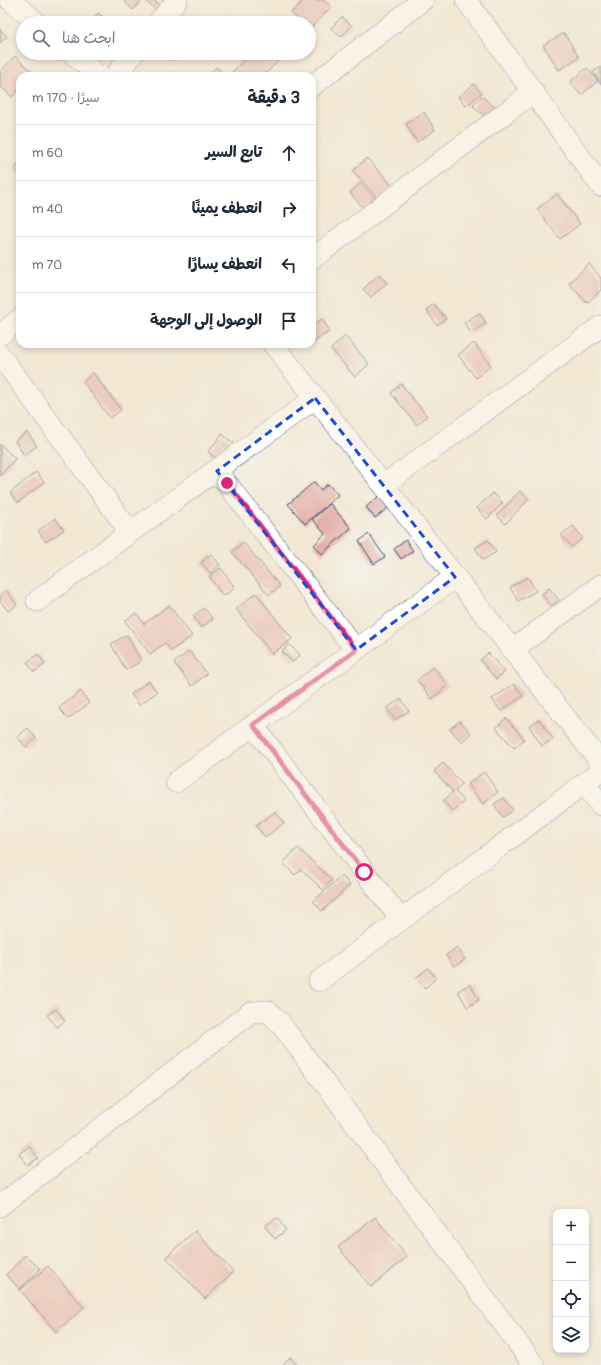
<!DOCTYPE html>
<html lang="ar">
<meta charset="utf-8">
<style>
body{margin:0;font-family:Pangolin,"Playpen Sans Arabic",sans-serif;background:#f2f2f3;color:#1f2937;direction:rtl}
.controls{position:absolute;right:12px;bottom:12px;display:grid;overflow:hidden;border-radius:8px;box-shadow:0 2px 6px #0003}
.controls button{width:36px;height:36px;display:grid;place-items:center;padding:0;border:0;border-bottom:1px solid #e0e1e3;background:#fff;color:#1f2937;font:20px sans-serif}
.stop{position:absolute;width:12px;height:12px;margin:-9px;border:3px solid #db2777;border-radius:50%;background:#fff}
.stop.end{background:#db2777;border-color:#fff;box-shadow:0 1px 4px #0008}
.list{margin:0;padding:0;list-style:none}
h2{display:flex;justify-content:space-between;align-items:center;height:52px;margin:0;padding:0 16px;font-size:17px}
h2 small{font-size:13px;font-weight:400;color:#747a83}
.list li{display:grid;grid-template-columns:26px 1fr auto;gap:12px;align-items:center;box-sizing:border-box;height:56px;padding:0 16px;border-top:1px solid #e0e1e3}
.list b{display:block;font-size:15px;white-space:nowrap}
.list em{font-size:13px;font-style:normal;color:#747a83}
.icon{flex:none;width:22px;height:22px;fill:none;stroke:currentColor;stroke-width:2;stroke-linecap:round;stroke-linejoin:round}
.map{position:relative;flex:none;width:601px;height:1365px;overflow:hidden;direction:ltr}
.search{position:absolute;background:#fff;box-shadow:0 2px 6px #0003;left:16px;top:16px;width:300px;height:44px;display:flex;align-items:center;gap:10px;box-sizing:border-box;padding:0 14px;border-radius:22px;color:#747a83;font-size:15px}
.panel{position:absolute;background:#fff;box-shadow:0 2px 6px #0003;left:16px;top:72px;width:300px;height:276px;border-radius:12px;direction:rtl}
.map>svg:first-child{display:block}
</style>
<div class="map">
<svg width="601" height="1365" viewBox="0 0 601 1365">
<rect width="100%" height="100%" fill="#f6f6f2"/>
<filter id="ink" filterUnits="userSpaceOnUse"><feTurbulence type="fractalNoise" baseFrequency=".025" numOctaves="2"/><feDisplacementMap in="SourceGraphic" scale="8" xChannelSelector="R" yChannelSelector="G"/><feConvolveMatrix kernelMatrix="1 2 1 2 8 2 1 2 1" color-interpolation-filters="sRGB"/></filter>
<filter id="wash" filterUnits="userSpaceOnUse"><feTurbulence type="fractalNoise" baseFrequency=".012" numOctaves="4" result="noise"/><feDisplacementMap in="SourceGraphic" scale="16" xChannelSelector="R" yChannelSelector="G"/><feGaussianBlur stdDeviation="0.9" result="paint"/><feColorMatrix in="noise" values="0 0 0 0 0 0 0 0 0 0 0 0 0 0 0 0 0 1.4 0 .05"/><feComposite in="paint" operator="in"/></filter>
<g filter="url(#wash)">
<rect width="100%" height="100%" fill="#f2e8d4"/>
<g id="blocks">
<path fill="#e2aea6" d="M123,0H142L133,10Z
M145,0H154L169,14L157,11Z
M304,0H323L331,7L309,30V23H302L291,13Z
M98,13L110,22L109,23H90Z
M342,17L352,26L341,37L331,28Z
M0,29L7,37L0,43Z
M564,33L579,57L559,70L543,45Z
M51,53H64L59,59Z
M166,53H180L174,60Z
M251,53H278L282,57L263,76H228Z
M15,56L34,74L32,76H20V88L12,97L0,86V72Z
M216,67L225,76H207Z
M601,67V84L593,72Z
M587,68L598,81L581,95L570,82Z
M474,84L482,93L466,106L458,97Z
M482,96L500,112L491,122L473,106Z
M424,112L435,130L417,142L406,124Z
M367,158L394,188L380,200L353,171Z
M20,162V174L14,170Z
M361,183L379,202L368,213L350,193Z
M557,194L580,224L560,239L537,209Z
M589,264L601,278V290L587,303L569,283Z
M379,274L387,283L371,297L363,289Z
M434,304L446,319L437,325L426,310Z
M479,313L486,323L471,333L464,323Z
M322,319L330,331L312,343V326Z
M345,336L369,364L355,377L331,349Z
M474,343L491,366L476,378L458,355Z
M93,373L121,410L110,418L83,382Z
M401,384L427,416L417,425L391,393Z
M27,432L37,446L24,455L15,441Z
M222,434L237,446L223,464L208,452Z
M0,444L15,459L0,476Z
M36,472L44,482L18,503L10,493Z
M314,482L321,490L328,484L338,495L305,524L288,504Z
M520,491L529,499L505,524L497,515Z
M383,493L392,505L375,518L366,507Z
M493,493L503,503L487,519L477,508Z
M330,504L351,528L322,554L314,545L325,534L312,519Z
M55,518L64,530L46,542L38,531Z
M573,526L583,538L572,547L561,535Z
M369,534L385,557L374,564L359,541Z
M406,540L413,551L401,559L394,549Z
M488,540L496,552L483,560L475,548Z
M243,542L280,586L269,595L232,552Z
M211,554L220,565L210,573L201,563Z
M221,568L235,588L223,596L209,576Z
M528,577L536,591L518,601L510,587Z
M549,588L559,600L551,606L542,594Z
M6,590L17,605L8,611L0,601V595Z
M256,593L292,639L272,654L236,609Z
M169,605L192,636L171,651L165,643L150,654L125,621L136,613L144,624Z
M204,608L213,619L201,628L193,616Z
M127,635L141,661L126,670L111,644Z
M289,644L300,655L293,662L282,652Z
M189,651L207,674L192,686L174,663Z
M488,653L505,672L496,679L480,660Z
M38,654L45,664L34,672L27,662Z
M433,667L448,685L432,699L417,680Z
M149,681L157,692L139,705L131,694Z
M514,684L523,696L501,711L492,699Z
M81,691L89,703L68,719L59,708Z
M401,699L409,711L395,720L387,708Z
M506,718L524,739L514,748L496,728Z
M539,719L553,739L542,746L529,726Z
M460,721L471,733L462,742L450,729Z
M28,728L36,738L26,747L17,737Z
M443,763L462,784L455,791L464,801L452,811L443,801L453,792L434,771Z
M484,772L498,792L483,804L468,784Z
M504,798L513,810L503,817L494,804Z
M275,812L284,823L265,837L256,826Z
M298,848L332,880L323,890L301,869L295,875L283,863Z
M342,876L350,885L322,911L313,901Z
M457,947L465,959L454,967L446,955Z
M428,968L436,978L425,988L416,978Z
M470,984L479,1000L467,1007L458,991Z
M56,1009L65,1021L57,1027L47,1015Z
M29,1146L38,1158L28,1165L19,1154Z
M375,1217L407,1257L371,1287L338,1247Z
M277,1218L286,1230L275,1239L265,1226Z
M195,1231L233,1272L205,1299L166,1257Z
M25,1255L40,1269L20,1289L6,1275Z
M48,1266L84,1308L56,1332L20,1290Z
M290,1357L297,1365H282Z"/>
</g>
</g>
<g filter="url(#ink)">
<use href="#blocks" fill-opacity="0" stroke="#3b4b70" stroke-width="1"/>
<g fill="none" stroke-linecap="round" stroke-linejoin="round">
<g stroke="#3b4b70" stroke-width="22">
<path id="minor" d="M10,0L37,23
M466,0L601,186
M158,23L177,0
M72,53L99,76
M115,76L134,53
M312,86L423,0
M312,259L533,92
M0,335L20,319
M273,344L601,763
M0,355L130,532
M217,471L356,650
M384,485L601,326
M37,601C129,532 223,466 315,398
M512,650L601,585
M253,725L401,920
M176,782L455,577
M584,783L601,805
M319,981L601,771
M0,1206L251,1012L268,1011L280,1023L534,1365"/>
</g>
<use href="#minor" stroke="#fff" stroke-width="21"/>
</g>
</g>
<g fill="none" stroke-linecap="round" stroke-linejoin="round" filter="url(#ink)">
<path stroke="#db2777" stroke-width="5" d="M227,483L356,650L253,725L364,872"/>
</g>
<path d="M0 0H601V1365H0ZM315,398L455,577L356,650L217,471Z" fill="#f2e8d4" fill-opacity=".55" fill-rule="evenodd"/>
<path fill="none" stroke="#1d4ed8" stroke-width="3" stroke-dasharray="8 5" stroke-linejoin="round" d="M315,398L455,577L356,650L217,471Z"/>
</svg>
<div class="controls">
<button>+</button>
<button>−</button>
<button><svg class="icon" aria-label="locate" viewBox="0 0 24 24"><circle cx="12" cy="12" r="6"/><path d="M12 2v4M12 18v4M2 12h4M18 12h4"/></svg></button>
<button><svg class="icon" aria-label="layers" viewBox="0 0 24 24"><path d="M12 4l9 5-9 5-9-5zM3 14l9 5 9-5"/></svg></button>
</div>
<div class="stop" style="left:364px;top:872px"></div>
<div class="stop end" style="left:227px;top:483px"></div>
<div class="search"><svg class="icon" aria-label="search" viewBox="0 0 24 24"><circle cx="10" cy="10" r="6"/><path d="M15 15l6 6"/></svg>ابحث هنا</div>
<section class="panel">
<h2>3 دقيقة<small>سيرًا · 170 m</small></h2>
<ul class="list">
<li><svg class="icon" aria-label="ahead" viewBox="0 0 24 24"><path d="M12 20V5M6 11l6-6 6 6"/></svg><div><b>تابع السير</b></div><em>60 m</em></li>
<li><svg class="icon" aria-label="right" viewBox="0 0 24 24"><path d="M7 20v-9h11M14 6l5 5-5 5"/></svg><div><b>انعطف يمينًا</b></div><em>40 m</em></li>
<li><svg class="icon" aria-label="left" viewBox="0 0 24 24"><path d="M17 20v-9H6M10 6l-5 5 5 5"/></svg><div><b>انعطف يسارًا</b></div><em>70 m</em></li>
<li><svg class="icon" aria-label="arrive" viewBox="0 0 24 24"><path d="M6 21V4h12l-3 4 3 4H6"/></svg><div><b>الوصول إلى الوجهة</b></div></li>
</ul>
</section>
</div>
